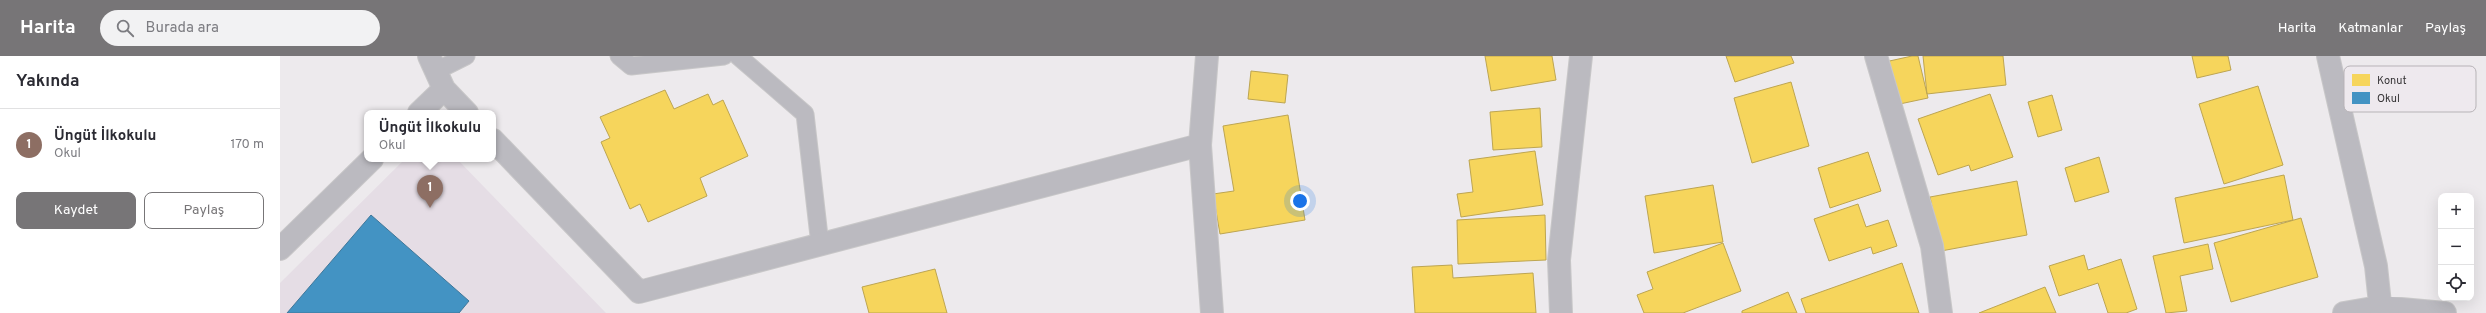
<!DOCTYPE html>
<html lang="tr">
<meta charset="utf-8">
<style>
body{margin:0;font-family:Overpass,sans-serif;background:#f2f2f3;color:#2b2b33}
.controls{position:absolute;right:12px;bottom:12px;display:grid;overflow:hidden;border-radius:8px;box-shadow:0 4px 16px #0002}
.controls button{width:36px;height:36px;display:grid;place-items:center;padding:0;border:0;border-bottom:1px solid #e1e1e2;background:#fff;color:#2b2b33;font:20px sans-serif}
.you{position:absolute;left:1020px;top:145px;width:14px;height:14px;margin:-10px;border:3px solid #fff;border-radius:50%;background:#1a73e8;box-shadow:0 0 0 6px #1a73e833}
.badge{display:grid;place-items:center;width:26px;height:26px;border-radius:50%;background:#777577;color:#fff;font-size:13px;font-weight:700}
.pin{position:absolute;translate:-50% -33px;filter:drop-shadow(0 1px 2px #0008)}
.pin::after{content:'';position:absolute;top:21px;width:14px;height:12px;background:inherit;clip-path:polygon(0 0,100% 0,50% 100%)}
.popup{position:absolute;left:84px;top:54px;width:132px;height:52px;box-sizing:border-box;display:grid;place-content:center;border-radius:8px;background:#fff;filter:drop-shadow(0 1px 3px #0005);font-size:13px;white-space:nowrap;color:#7c7c81}
.popup b{font-size:15px;color:#2b2b33}
.popup::after{content:'';position:absolute;left:50%;top:100%;margin-left:-8px;border:8px solid transparent;border-top-color:#fff}
.list{margin:0;padding:0;list-style:none}
h2{display:flex;justify-content:space-between;align-items:center;height:52px;margin:0;padding:0 16px;font-size:17px}
h2 small{font-size:13px;font-weight:400;color:#7c7c81}
.list li{display:grid;grid-template-columns:26px 1fr auto;gap:12px;align-items:center;box-sizing:border-box;height:72px;padding:0 16px;border-top:1px solid #e1e1e2}
.list b{display:block;font-size:15px;white-space:nowrap}
.list p{margin:0;font-size:13px;white-space:nowrap;color:#7c7c81}
.list em{font-size:13px;font-style:normal;color:#7c7c81}
.actions{display:flex;gap:8px;padding:12px 16px}
.actions a{flex:1;padding:9px 0;border:1px solid #777577;border-radius:8px;text-align:center;font-size:14px;color:#777577}
.actions .main{background:#777577;color:#fff}
.icon{flex:none;width:22px;height:22px;fill:none;stroke:currentColor;stroke-width:2;stroke-linecap:round;stroke-linejoin:round}
.map{position:relative;flex:none;width:2206px;height:257px;overflow:hidden}
header{display:flex;align-items:center;gap:24px;box-sizing:border-box;height:56px;padding:0 20px;background:#777577;color:#fff}
header strong{font-size:19px}
nav{display:flex;gap:22px;margin-inline-start:auto;font-size:14px}
.search{width:280px;height:36px;background:#f2f2f3;display:flex;align-items:center;gap:10px;box-sizing:border-box;padding:0 14px;border-radius:22px;color:#7c7c81;font-size:15px}
main{display:flex}
aside{flex:1;background:#fff}
.map>svg:first-child{display:block}
</style>
<header>
<strong>Harita</strong>
<div class="search"><svg class="icon" aria-label="search" viewBox="0 0 24 24"><circle cx="10" cy="10" r="6"/><path d="M15 15l6 6"/></svg>Burada ara</div>
<nav><a>Harita</a><a>Katmanlar</a><a>Paylaş</a></nav>
</header>
<main>
<aside>
<h2>Yakında<small></small></h2>
<ul class="list">
<li><span class="badge" style="background:#8d6e63">1</span><div><b>Üngüt İlkokulu</b><p>Okul</p></div><em>170 m</em></li>
</ul>
<div class="actions"><a class="main">Kaydet</a><a>Paylaş</a></div>
</aside>
<div class="map">
<svg width="2206" height="257" viewBox="0 0 2206 257">
<rect width="100%" height="100%" fill="#edeaed"/>
<path fill="#e5dde5" d="M125,103H177L326,257H0V227Z"/>
<path fill="#f6d55c" stroke="#bda551" d="M1205,0H1272L1276,24L1211,35Z
M1446,0H1511L1514,7L1455,26Z
M1632,0H1638L1648,42L1615,49L1605,6Z
M1643,0H1723L1726,29L1647,38Z
M1912,0H1948L1951,14L1917,22Z
M971,15L1008,19L1005,47L968,43Z
M1511,26L1529,90L1472,107L1454,42Z
M1978,30L2003,109L1944,128L1919,48Z
M385,34L394,53L428,38L433,49L443,44L468,100L420,122L427,140L368,166L360,148L350,153L321,86L330,82L320,61Z
M1710,38L1733,101L1691,115L1689,109L1658,119L1638,63Z
M1772,39L1782,74L1758,81L1748,46Z
M1260,52L1262,91L1213,94L1210,56Z
M1008,59L1025,164L940,178L933,138L954,135L943,70Z
M1255,95L1263,149L1181,161L1177,138L1193,136L1189,104Z
M1588,96L1601,135L1550,152L1538,112Z
M1819,101L1829,136L1795,146L1785,112Z
M2004,119L2013,164L1904,187L1895,142Z
M1737,125L1747,179L1661,195L1650,141Z
M1433,129L1443,186L1374,197L1365,140Z
M1578,148L1586,171L1608,164L1617,190L1593,198L1591,191L1549,205L1534,163Z
M1265,159L1266,204L1178,208L1177,164Z
M2021,162L2038,221L1951,246L1934,187Z
M1443,187L1461,235L1403,257H1364L1357,239L1373,233L1367,216Z
M1928,188L1933,213L1900,220L1907,255L1886,257L1873,200Z
M1804,199L1808,214L1841,203L1857,253L1846,257H1828L1818,227L1779,240L1769,210Z
M1622,207L1639,257H1526L1521,243Z
M1172,209L1173,222L1253,217L1256,257H1135L1132,211Z
M655,213L667,257H589L582,231Z
M1765,231L1776,257H1699Z
M1508,236L1517,257H1462V255Z"/>
<path fill="#4393c3" stroke="#407799" d="M91,159L189,245L179,257H7Z"/>
<g fill="none" stroke-linecap="round" stroke-linejoin="round">
<g stroke="#c8c7c8" stroke-width="19">
<path id="lane" d="M339,0L351,10L444,0
M458,0L525,58L540,189
M156,15L186,0"/>
</g>
<g stroke="#c8c7c8" stroke-width="24">
<path id="street" d="M149,0L164,33L187,57
M927,0L920,89L932,257
M1596,0L1652,190L1661,257
M2048,0L2096,210L2101,257
M139,57L164,33
M213,84L359,236L920,89
M0,193L92,103
M1281,257L1279,204L1301,0
M2064,257L2099,251L2165,257"/>
</g>
<use href="#lane" stroke="#bbbac0" stroke-width="17"/>
<use href="#street" stroke="#bbbac0" stroke-width="22"/>
</g>
<rect x="2064" y="10" width="132" height="46" rx="6" fill="#eee9ee" stroke="#b7b3b7" stroke-width="1"/>
<rect x="2072" y="18" width="18" height="12" fill="#f6d55c"/>
<rect x="2072" y="36" width="18" height="12" fill="#4393c3"/>
<g font-size="11" fill="#383638">
<text x="2097" y="28">Konut</text>
<text x="2097" y="46">Okul</text>
</g>
</svg>
<div class="controls">
<button>+</button>
<button>−</button>
<button><svg class="icon" aria-label="locate" viewBox="0 0 24 24"><circle cx="12" cy="12" r="6"/><path d="M12 2v4M12 18v4M2 12h4M18 12h4"/></svg></button>
</div>
<div class="you"></div>
<div class="pin badge" style="left:150px;top:152px;background:#8d6e63">1</div>
<div class="popup"><b>Üngüt İlkokulu</b>Okul</div>
</div>
</main>
